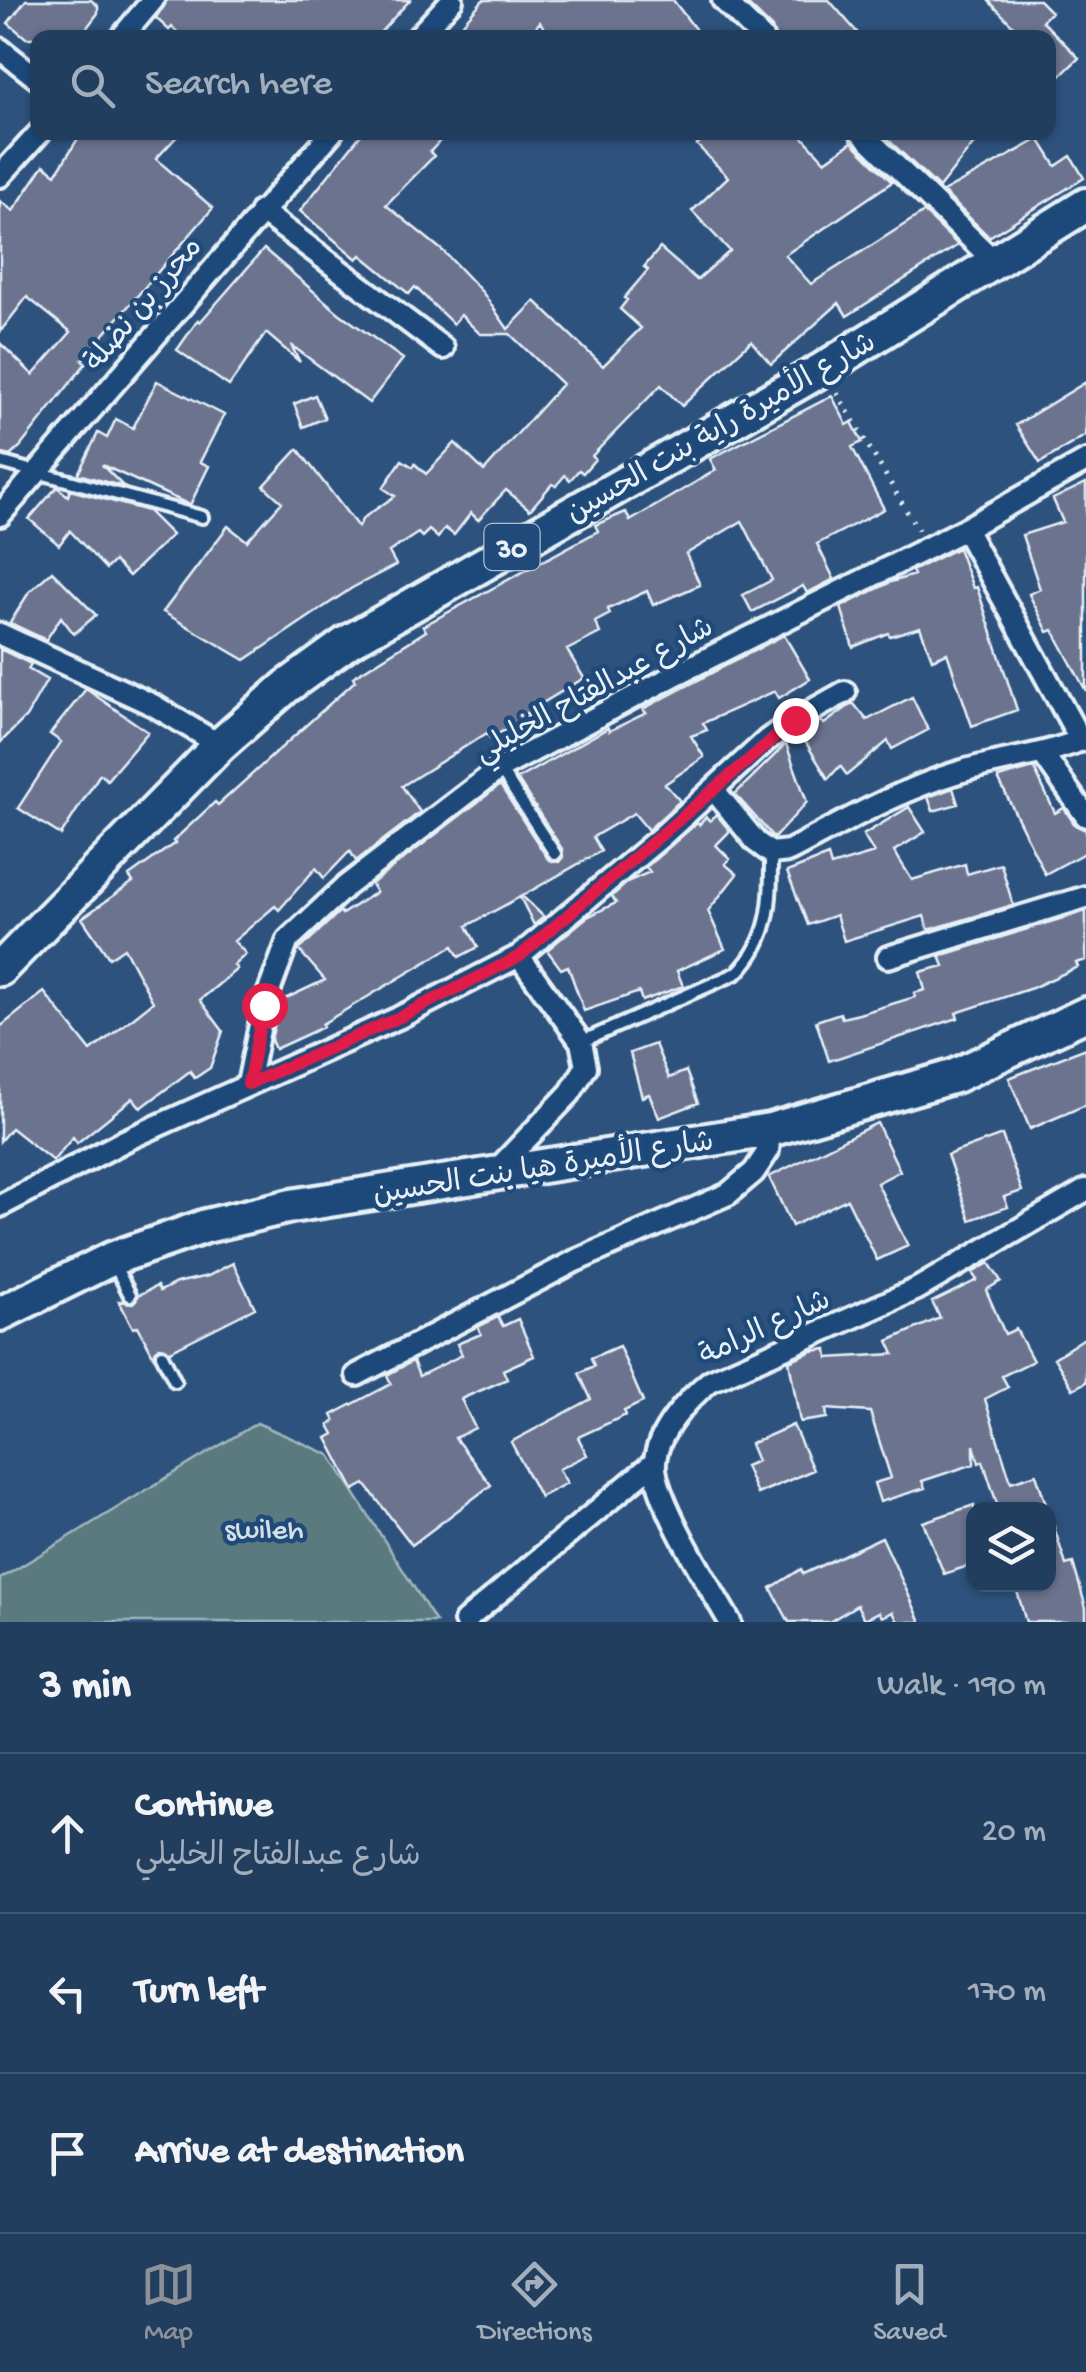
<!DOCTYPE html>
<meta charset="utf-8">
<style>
body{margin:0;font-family:"Gochi Hand","Playpen Sans Arabic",sans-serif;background:#2e4967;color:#f1f3f6}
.controls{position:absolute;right:30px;bottom:30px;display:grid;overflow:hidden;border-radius:20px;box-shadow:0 2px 8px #0004}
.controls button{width:90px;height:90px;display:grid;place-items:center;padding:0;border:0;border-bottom:2px solid #3f5773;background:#223e5e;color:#f1f3f6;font:50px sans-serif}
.stop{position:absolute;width:30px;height:30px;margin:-22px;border:8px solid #e11d48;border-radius:50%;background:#fff}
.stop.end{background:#e11d48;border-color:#fff;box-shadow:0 2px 10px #0008}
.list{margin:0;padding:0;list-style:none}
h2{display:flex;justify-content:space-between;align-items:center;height:130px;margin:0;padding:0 40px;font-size:42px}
h2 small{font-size:32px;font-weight:400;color:#a2aebc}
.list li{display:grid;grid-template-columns:65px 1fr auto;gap:30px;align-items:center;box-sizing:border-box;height:160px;padding:0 40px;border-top:2px solid #3f5773}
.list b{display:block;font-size:38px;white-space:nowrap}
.list p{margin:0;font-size:32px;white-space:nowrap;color:#a2aebc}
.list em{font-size:32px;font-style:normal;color:#a2aebc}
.icon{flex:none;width:55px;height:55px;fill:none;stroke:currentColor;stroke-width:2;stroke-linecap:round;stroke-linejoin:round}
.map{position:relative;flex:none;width:1086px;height:1622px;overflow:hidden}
.search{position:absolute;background:#223e5e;box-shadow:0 2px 8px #0004;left:30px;right:30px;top:30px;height:110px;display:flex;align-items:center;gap:25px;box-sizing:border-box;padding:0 35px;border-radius:20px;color:#a2aebc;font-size:38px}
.sheet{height:610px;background:#223e5e}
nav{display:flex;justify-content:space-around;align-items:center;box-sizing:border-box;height:140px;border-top:2px solid #3f5773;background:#223e5e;font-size:28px;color:#a2aebc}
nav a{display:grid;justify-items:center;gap:5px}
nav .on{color:#8c9099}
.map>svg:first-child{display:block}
</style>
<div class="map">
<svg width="1086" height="1622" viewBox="0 0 1086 1622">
<rect width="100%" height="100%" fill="#2e527e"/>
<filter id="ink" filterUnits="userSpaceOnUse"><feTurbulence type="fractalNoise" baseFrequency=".01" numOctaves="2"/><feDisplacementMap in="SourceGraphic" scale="20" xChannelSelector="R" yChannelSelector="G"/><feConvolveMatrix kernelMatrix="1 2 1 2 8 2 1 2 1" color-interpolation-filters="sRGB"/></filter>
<g filter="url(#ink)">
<path fill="#5a7a7f" stroke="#a1b6bc" stroke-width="2.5" d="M257,1423L330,1455L436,1622H0V1579Z"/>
<path fill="#6c738e" stroke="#e8f1f8" stroke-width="2.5" d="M26,0H91L98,6V13L79,38H26L8,23Z
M166,0H410L375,38H183L172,27L169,30L156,18Z
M483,0H673L702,38H551L540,22L526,38H450Z
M743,0H829L862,38H775L772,28Z
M988,0H1039L1051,12L1042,21L1079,58L1057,79L1048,68V38H1025Z
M82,132H181L156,159L213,208L82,360L86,363L20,447L10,456L0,453V343L33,375L71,332L27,297L0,332V201L13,211L44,165L56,174Z
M363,132H448L430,152L434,156L386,205L443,251L483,293L508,329L535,301L603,366L641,328L620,309L627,300L624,298L648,270L644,267L660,248L697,280L730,251L692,211L728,177L697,145L710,132H798L825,161L852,142L892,182L785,255L811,284L924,212L958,245L847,316L839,303L771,364L751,341L682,406L661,385L592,456L595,459L583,473L579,470L570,480L565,475L556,486L552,484L530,510L506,490L478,520L471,513L454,535L445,528L438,538L429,530L422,537L418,533L389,552L396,565L352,588L245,660L163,612L228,526L247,541L282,502L264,486L298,449L358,527L363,518L395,496L383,488L402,460L413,467L415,464L426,474L455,443L484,471L562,384L510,334H480L461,315L453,324L415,287L409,294L361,255L357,259L300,211Z
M889,132H983L939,188L884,136Z
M1039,139L1056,166L1071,156L1084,178L989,237L943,192Z
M264,249L339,313L403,359L369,403L291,345L300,362L266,333L229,386L177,350L198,320L200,322Z
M157,381L224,415L200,462L209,466L190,505L102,465L124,487L78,474L98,433L107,438L116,419L133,428Z
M1086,382V435L1040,463L1016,425Z
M315,395L325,418L303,427L294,404Z
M832,396L847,425L852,422L862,442L852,447L884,509L817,544L834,579L807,593L803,586L752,612L743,595L772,580L742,521L686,554L700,585L653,605L647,591L608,609L610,614L595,622L600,633L567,650L584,678L526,713L529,717L490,738L487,733L402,786L420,812L356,861L350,851L324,878L316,868L279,910L275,906L234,941L246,954L234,965L237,969L200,1000L223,1031L210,1068L195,1078L190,1071L141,1108L133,1098L77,1143L73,1137L53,1161L11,1128L0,1141V1027L44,992L91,1051L153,1002L124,948L109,958L82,918L133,882L129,876L175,843L173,841L215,802L218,805L355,681L353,677L426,631L423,626L598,531L595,525L626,512L630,521L716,470L710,459Z
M1086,483V691L1053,630L1048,632L1029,594L1040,589L1022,535L1063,522L1053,499Z
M57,487L68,496L70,490L148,511L172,535L129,576L114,561L106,569L70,531L59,545L29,519Z
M958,548L973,588L977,587L1017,710L972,726L947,653L932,659L920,627L890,636L888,633L853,647L841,607L891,582L914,575L912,571Z
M52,571L96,615L74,634L61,617L46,640L10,623L29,592Z
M784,635L810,679L779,698L775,691L703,723L707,730L691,736L704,757L665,784L680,801L648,830L634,813L593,837L601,851L522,896L544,917L534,925L520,897L467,926L478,947L459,957L453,946L322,1024L323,1027L275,1049L271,1040L280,1001L325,980L299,950L340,911L342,914L376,892L371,884L500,785L548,859L559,862L563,857L562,849L517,779L608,728L609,731L646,713L643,709Z
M0,649L31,664L28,669L47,680L26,717L0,743Z
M86,689L148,732L107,780L100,774L61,835L18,808L61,742L50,734Z
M912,697L928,730L892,749L888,741L847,775L840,766L828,779L800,733L821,721L824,724L853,703L867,720Z
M786,744L807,802L774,838L735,794Z
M1034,768L1055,813L1064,808L1075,825L1086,830V852L1045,874L998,778Z
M953,788L958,804L933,811L928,797Z
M909,807L925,832L894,851L912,880L965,864L967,874L1001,864L1013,905L932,929H928L924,916L844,941L836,915L808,925L787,872L828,856L831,866L874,853L863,835Z
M716,814L730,831L716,845L730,859L725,864L737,874L708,911L725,949L677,971L683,986L642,1001L639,992L584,1011L568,966L561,969L547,950L587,917L616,903L612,896L629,881L650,872L646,867L697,823L699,825L706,817L710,821Z
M1086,911V960L1076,963L1078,967L1032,988L956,1013L958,1018L829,1061L816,1021L840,1013L842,1018L859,1014L915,997L914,993L925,990L920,972L944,966L940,956Z
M655,1044L669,1078L686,1071L698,1103L659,1118L649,1094L642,1097L630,1053Z
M1086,1048V1105L1030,1129L1009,1078Z
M877,1123L900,1171L877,1183L908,1246L877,1260L847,1199L792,1226L769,1177Z
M1002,1135L1022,1191L1004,1197L1008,1207L970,1220L947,1155Z
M233,1263L255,1308L170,1351L159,1347L154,1357L138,1326L133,1328L119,1301L133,1303L139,1295L157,1286L160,1291L176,1283L208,1276Z
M989,1263L1001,1281L986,1290L1005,1334L1016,1329L1033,1361L1002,1376L1008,1387L985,1399L1011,1482L1036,1474L1048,1510H999L983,1461L979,1463L974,1445V1464L922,1481L925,1488L880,1502L874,1483L891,1478L870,1412L826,1409L827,1418L800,1422L789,1361L812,1351L827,1349L828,1358L894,1354L888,1341L940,1318L932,1302L977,1280L972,1273Z
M498,1317L503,1326L518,1319L534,1356L503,1370L507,1379L461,1399L475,1428L455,1438L491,1485L412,1545L365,1484L354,1490L327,1438L334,1434L329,1425L335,1421L332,1415L391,1384L387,1375L413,1361L419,1376L462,1355L457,1344L481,1334L478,1327Z
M1086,1337V1382L1073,1389L1054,1358Z
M619,1346L643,1402L624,1411L626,1415L578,1437L587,1455L559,1469L567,1483L540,1497L511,1442L591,1399L579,1373L594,1366L591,1358Z
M793,1425L813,1470L757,1494L745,1466L757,1461L750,1444Z
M974,1505V1564L944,1574L923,1522Z
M1048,1524H1053L1066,1565L1073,1563L1086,1608V1622H1026L1015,1584H1048Z
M882,1537L921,1622H898L893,1612L882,1617L879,1612L864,1619L857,1605L829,1622H789L771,1588L801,1569L803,1574Z"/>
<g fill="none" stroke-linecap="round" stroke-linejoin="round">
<g stroke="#e8f1f8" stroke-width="18">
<path id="lane" d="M0,462L202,517
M500,769L555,854
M581,1042L737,973C772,937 771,900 771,853
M114,1264L130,1295
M162,1355L175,1381"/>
</g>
<g stroke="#e8f1f8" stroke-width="28">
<path id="street" d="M723,0L762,38
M121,38L153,0
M417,38L452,0
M0,49L38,79
M861,132L993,260
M0,176L40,132
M261,211L443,348
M0,515L332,132
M965,529L1081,741
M0,634L153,705L220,745
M1043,754L1086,816
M714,790L756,842L771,853L789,851C844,822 899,790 959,772C1001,759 1045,756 1086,738
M888,957L1086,897
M248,1084L264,1005L288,940L346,886L499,769L677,674L965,529L1086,461
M494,1173L570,1093L586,1067L581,1042L519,956
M0,1206L126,1140L398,1018L519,956L662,836L767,740L795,720L845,692
M357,1375L575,1261L728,1194L754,1172L768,1151L770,1130
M465,1621L655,1462
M730,1622C712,1590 652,1496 655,1462C657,1432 688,1399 710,1381L917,1289L1086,1190"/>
</g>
<g stroke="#e8f1f8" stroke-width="40">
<path id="primary" d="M0,969L220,745L286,687L348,642L823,369L1086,205
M0,1314L111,1259L206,1226L291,1206L770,1130L955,1076L1086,1014"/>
</g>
<path stroke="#e8f1f8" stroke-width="5" stroke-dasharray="2.5 8" stroke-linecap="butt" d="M837,393L918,530"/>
<use href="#lane" stroke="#1f4a7a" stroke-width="10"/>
<use href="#street" stroke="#1f4a7a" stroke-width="20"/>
<use href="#primary" stroke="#1f4a7a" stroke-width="32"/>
</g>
</g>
<g fill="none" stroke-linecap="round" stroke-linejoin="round" filter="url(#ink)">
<path stroke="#e11d48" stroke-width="12" d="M264,1005L248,1084L398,1018L520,956L795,720"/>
</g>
<g text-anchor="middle" stroke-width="9" stroke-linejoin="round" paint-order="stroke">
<rect fill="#1f4a7a" stroke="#acbfd2" stroke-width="2.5" x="484.5" y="524" width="55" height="46" rx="8"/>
<g font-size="28" font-weight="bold" fill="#e8f1f8">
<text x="512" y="557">30</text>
</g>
<g font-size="30" fill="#e8f1f8" stroke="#1f4a7a">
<text transform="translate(142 303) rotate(-50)" y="10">محرز بن نضلة</text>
<text transform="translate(720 426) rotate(-30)" y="10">شارع الأميرة راية بنت الحسين</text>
<text transform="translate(593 688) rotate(-29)" y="10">شارع عبدالفتاح الخليلي</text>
<text transform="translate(543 1166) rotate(-9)" y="10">شارع الأميرة هيا بنت الحسين</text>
<text transform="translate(764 1326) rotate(-25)" y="10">شارع الرامة</text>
</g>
<g font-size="30" fill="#d3dfe6" stroke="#1f4a7a">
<text x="264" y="1538">swileh</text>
</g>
</g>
</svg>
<div class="controls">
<button><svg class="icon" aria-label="layers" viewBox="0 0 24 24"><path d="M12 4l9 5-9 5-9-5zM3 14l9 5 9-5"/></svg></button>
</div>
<div class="stop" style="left:264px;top:1005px"></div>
<div class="stop end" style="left:795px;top:720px"></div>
<div class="search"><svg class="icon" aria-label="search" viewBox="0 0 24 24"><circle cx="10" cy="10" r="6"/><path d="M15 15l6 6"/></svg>Search here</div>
</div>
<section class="sheet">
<h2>3 min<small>Walk · 190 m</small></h2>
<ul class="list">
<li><svg class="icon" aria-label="ahead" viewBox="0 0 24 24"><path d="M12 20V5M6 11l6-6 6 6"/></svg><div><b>Continue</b><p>شارع عبدالفتاح الخليلي</p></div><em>20 m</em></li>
<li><svg class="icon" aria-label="left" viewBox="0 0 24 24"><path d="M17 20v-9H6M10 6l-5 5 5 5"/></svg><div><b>Turn left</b></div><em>170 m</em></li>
<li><svg class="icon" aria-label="arrive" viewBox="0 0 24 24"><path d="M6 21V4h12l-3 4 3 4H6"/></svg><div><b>Arrive at destination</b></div></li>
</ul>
</section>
<nav>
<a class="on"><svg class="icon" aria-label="map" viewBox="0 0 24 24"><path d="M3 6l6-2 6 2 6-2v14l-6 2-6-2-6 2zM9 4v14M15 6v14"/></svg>Map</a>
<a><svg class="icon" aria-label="directions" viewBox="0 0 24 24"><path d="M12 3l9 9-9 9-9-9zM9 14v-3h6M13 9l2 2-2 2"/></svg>Directions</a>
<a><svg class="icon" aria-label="saved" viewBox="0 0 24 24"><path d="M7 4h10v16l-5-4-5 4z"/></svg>Saved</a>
</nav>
